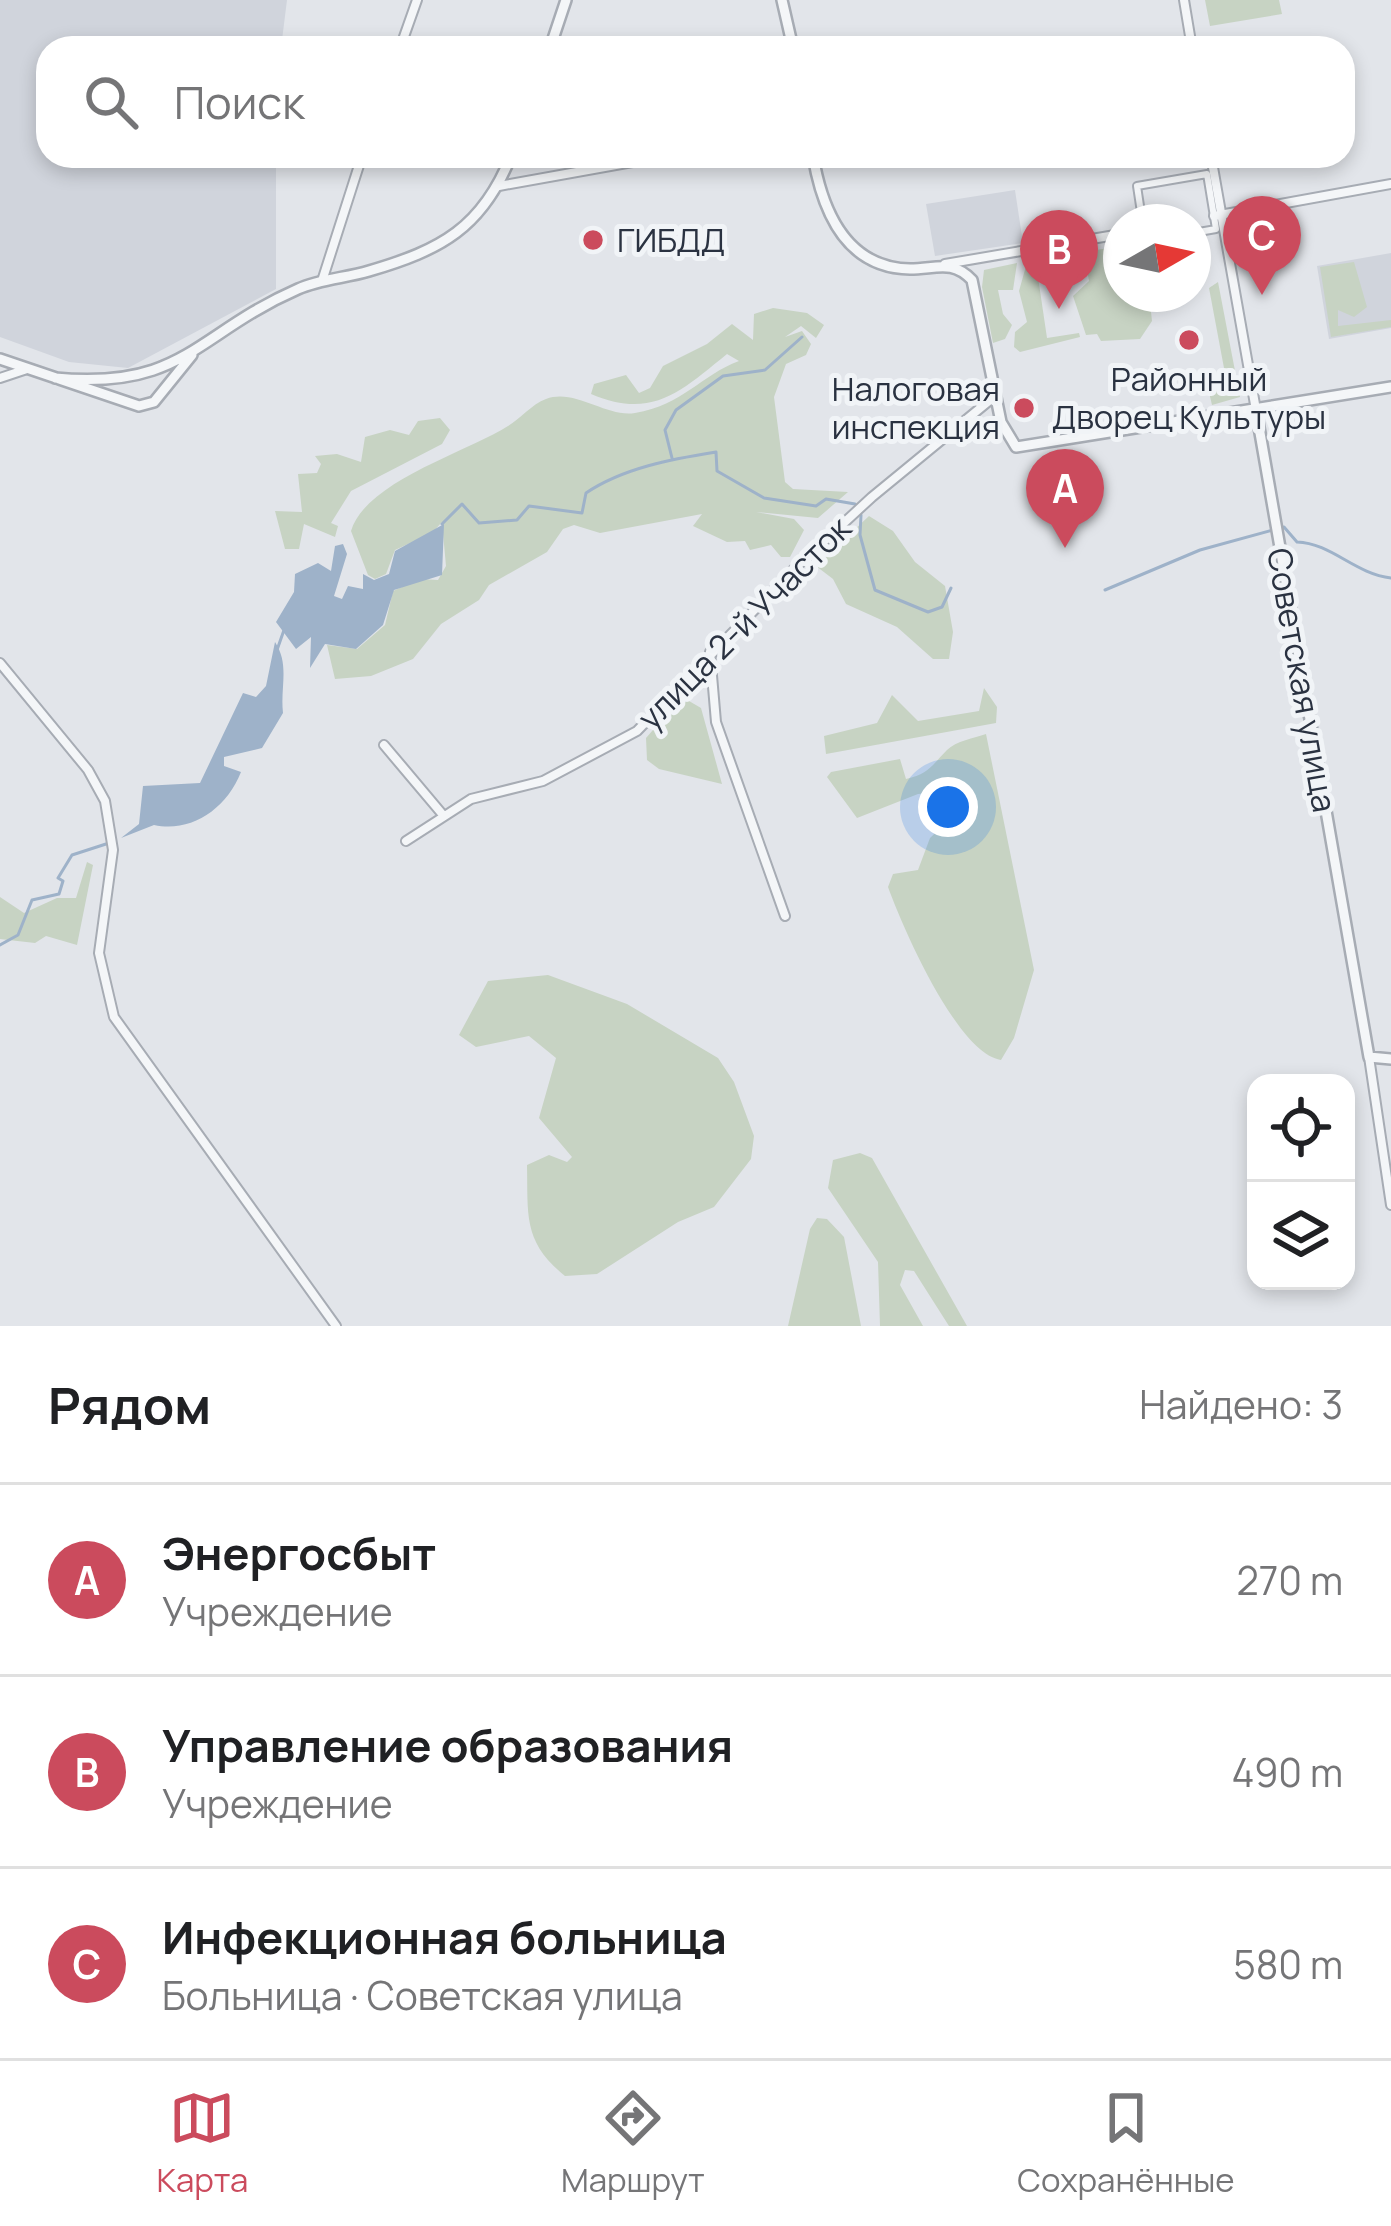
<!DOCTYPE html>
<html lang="ru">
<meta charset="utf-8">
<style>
body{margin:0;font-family:Manrope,sans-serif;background:#f6f6f6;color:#202124}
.controls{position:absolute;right:36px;bottom:36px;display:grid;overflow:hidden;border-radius:24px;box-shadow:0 6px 18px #0003}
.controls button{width:108px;height:108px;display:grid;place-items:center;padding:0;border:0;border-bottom:3px solid #e0e0e0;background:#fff;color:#202124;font:60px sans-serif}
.compass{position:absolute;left:1103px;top:204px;width:108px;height:108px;border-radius:50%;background:#fff;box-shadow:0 6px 18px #0003;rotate:81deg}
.you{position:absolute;left:948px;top:807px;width:42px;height:42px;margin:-30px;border:9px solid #fff;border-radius:50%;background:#1a73e8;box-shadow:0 0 0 18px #1a73e833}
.badge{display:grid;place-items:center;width:78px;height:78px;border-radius:50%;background:#cb4b5d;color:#fff;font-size:39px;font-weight:700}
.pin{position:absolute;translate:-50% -99px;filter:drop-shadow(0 3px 6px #0008)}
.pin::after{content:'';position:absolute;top:63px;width:42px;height:36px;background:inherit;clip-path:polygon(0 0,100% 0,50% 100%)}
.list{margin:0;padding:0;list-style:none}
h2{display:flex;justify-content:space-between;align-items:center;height:156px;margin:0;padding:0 48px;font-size:51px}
h2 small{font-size:39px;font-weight:400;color:#757577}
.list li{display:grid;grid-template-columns:78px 1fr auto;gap:36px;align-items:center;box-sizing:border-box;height:192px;padding:0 48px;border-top:3px solid #e0e0e0}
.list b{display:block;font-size:45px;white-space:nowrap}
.list p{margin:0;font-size:39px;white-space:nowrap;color:#757577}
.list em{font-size:39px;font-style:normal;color:#757577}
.icon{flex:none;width:66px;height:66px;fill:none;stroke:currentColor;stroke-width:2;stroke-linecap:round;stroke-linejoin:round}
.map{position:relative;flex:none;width:1391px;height:1326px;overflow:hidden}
.search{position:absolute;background:#fff;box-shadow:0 6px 18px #0003;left:36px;right:36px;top:36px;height:132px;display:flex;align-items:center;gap:30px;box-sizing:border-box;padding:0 42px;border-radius:36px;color:#757577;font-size:45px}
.sheet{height:732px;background:#fff}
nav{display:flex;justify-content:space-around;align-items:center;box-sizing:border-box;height:168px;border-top:3px solid #e0e0e0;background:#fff;font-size:33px;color:#757577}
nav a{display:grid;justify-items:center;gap:6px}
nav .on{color:#cb4b5d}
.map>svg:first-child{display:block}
</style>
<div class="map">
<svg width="1391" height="1326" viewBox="0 0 1391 1326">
<rect width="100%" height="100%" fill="#e2e5ea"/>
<path fill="#d0d4dc" d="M0,0H287L281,48H48V156H276V289L128,368L69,362L0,337Z
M1015,190L1023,243L935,256L926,204Z
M1391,253V328L1329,339L1317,266Z"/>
<path fill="#c7d3c3" d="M1205,0H1279L1282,14L1210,26Z
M1121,246V267L1110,269L1108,279L1121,283V294H1149L1152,321L1140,339L1101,341L1097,334L1086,335L1073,296L1089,281L1084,252Z
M1028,259L1038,277L1047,338L1079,333L1080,337L1020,352L1014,347L1015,332L1027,322L1019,291Z
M1354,262L1367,307L1354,317L1338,310V326L1391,320V327L1331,337L1320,267Z
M1017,263L1013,290H998L1003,314L1012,325L1005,339L993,343L982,287L984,270Z
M1218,282L1240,397L1212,405L1208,388L1227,384L1209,288Z
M773,308L807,313L824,325L816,338L801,326L785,337L802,331L811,344L806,355L786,364L774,397L785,482L793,489L848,492L818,518L756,512L794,519L804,530L790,557H781L771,545L750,550L745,541L727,542L693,526L702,514L600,533L574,525L563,529L547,552L489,585L479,600L441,624L413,659L371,676L335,679L327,645L357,649L385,625L393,591L420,579L438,580L446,566L442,522L432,533L395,550L386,574L375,579L368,575L351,531C365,482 467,452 508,426C520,419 532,404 546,399C575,388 607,418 635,413C683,405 701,375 739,361L727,354C680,392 652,420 591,394L594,384L626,375L639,393L650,388L663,366L707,344L732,324L753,340L754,314Z
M440,418L450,430L442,444L351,491L331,523L338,526L335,537L304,524L299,549H285L275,511L302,512L298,474L317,473L321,464L315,456L337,454L361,462L365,437L390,430L409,435L418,421Z
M869,516L893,531L915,562L945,586L953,632L949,659H933L897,627L846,604L833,579L816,566Z
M984,688L997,707L996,723L826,754L824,736L877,723L892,695L918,721L979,711Z
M689,701L701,708L722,784L659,769L647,760L646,738L674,706Z
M986,734L1034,970L1014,1038L1001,1060C957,1053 903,928 888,887L893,874L918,870L930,838L951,818L946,792L918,794L857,818L827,777L831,772L900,759L906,779C929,774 932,765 947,750C956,741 974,738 986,734Z
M87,862L93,865L77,945L46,936L35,943L0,939V897L24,913L57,898H76Z
M548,975L627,1004L718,1058L734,1082L754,1136L751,1159L714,1207L678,1222L597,1274L565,1276C523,1242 528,1216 527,1165L549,1155L567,1162L572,1157L539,1118L556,1058L529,1036L476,1047L459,1035L488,981Z
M860,1153L872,1158L967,1326H949L914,1271L905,1270L900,1285L923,1326H880L878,1262L828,1188L833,1160Z
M817,1218L827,1219L844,1237L861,1326H788L810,1229Z"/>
<path fill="#9eb2c9" d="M444,524L442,575L394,590L383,625L356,649L325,644L310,668L311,637L296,649L276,622L294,592L295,574L318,563L331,571L335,546L343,544L347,554L334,596L342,599L348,586L363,589V574L374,580L389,574L395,551Z
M275,642C290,665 280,687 283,713L262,748L224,757V766L241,772C226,810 190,833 154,825L121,838L139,824L143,786L200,783L243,693L256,697L266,686Z"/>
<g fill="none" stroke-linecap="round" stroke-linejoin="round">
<path stroke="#9eb2c9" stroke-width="3" d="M672,458L665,430L676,410L723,376L765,370L802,337
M861,515L860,535L875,590L928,612L942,607L951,588
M442,524L462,504L479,523L517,520L529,506L582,513L586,493C623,468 672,459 716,452L717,471L764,498L816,506L826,499L855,504
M1105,590L1200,550L1284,527L1297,542C1331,543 1355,574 1391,578
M277,650L284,630
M0,945L18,935L32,900L59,894L63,881L58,878L72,855L106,844"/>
<g stroke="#a7acb4" stroke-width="10">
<path id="pedestrian" d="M1131,222L1142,219L1137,186L1207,174L1216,229L1193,233"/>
</g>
<g stroke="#a7acb4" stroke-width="12">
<path id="minor" d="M1184,0L1192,48
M400,48L417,0
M1211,156L1256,410
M499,186L666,156
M1214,216L1391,184
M945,264L1121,234
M322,281L362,156
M0,378L27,369
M710,652L716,722L785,916
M0,663L88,770L105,801L113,850L99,953L114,1017L336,1326
M384,745L443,815
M406,841L471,799L543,781L637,731L796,567L872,497L995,396
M1369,1057L1391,1205"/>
</g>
<g stroke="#a7acb4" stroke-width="14">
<path id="tertiary" d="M782,0L793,48
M550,48L566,0
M813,156C822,209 845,268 910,269C936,269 952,259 972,280L1001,422L1016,447L1391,387
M0,359L139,406L154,402L192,355
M55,378C184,390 195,334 298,289C320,279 346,278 369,271C441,250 482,228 511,156
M1256,410L1369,1057L1391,1059"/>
</g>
<use href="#pedestrian" stroke="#f4f6f8" stroke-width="6"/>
<use href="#minor" stroke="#f4f6f8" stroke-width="8"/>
<use href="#tertiary" stroke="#f4f6f8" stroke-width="9"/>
</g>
<g fill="#cb4b5d" stroke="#f1f4f7" stroke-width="4.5">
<circle cx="593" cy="240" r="12"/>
<circle cx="1189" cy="340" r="12"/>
<circle cx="1024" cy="408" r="12"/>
</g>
<g text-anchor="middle" stroke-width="10" stroke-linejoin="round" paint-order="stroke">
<g font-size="33" fill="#2a3241" stroke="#f1f4f7" text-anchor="start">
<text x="617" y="252">ГИБДД</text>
<text x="1189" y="391" text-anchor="middle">Районный<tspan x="1189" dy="38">Дворец Культуры</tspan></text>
<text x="1000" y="401" text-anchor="end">Налоговая<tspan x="1000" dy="38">инспекция</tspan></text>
</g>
<g font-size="33" fill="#2a3241" stroke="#f1f4f7">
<text transform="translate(744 623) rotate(-45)" y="12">улица 2-й Участок</text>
<text transform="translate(1302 680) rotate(80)" y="12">Советская улица</text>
</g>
</g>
</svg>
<div class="controls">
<button><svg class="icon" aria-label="locate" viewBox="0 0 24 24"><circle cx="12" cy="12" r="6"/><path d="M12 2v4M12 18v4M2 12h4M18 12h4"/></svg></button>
<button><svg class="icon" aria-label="layers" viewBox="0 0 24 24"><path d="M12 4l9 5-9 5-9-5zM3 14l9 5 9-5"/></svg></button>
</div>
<svg class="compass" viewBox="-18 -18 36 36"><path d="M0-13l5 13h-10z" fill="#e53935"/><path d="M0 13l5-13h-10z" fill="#757577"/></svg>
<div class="you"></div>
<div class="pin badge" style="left:1065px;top:548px">A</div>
<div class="pin badge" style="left:1059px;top:309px">B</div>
<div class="pin badge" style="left:1262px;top:295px">C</div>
<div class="search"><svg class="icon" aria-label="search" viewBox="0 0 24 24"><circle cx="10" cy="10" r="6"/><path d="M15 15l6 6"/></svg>Поиск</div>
</div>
<section class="sheet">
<h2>Рядом<small>Найдено: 3</small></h2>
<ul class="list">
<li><span class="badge">A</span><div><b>Энергосбыт</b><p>Учреждение</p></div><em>270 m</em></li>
<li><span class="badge">B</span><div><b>Управление образования</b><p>Учреждение</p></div><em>490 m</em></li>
<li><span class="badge">C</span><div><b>Инфекционная больница</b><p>Больница · Советская улица</p></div><em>580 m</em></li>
</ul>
</section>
<nav>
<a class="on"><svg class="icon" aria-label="map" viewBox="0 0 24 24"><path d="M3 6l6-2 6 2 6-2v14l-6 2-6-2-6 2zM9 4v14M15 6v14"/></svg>Карта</a>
<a><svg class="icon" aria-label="directions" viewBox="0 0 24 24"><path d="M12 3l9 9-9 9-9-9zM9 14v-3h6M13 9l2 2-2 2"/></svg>Маршрут</a>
<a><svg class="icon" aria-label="saved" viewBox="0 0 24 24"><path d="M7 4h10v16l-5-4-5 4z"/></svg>Сохранённые</a>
</nav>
